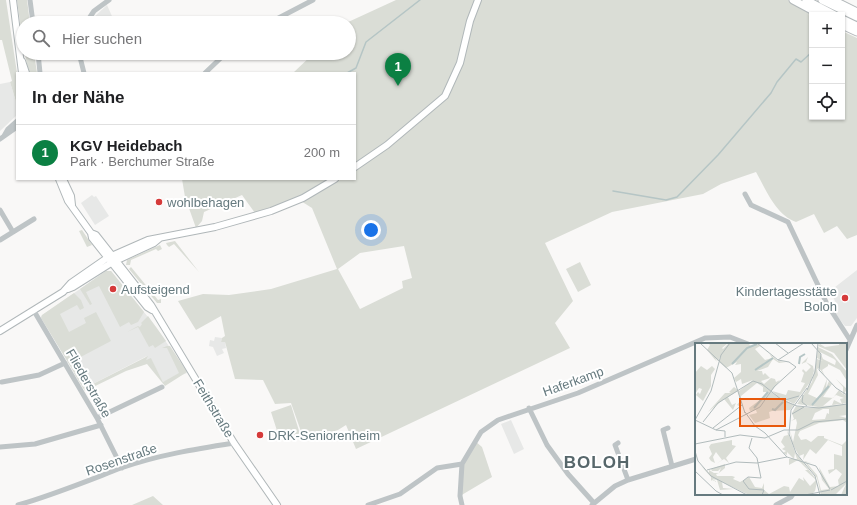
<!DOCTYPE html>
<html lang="de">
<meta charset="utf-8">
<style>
body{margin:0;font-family:Helvetica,sans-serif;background:#f6f6f6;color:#202124}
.controls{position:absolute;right:12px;top:12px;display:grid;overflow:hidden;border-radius:0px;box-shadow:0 1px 3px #0004}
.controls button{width:36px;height:36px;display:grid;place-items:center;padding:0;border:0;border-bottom:1px solid #e0e0e0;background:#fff;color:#202124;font:20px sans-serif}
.you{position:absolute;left:371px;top:230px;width:14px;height:14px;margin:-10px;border:3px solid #fff;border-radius:50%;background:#1a73e8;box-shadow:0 0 0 6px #1a73e833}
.badge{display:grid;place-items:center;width:26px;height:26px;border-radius:50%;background:#0b8043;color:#fff;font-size:13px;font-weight:700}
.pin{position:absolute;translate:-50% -33px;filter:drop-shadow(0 1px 2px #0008)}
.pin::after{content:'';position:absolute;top:21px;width:14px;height:12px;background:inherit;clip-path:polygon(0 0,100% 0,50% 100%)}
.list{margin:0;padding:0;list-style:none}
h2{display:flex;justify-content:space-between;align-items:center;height:52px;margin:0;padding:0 16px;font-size:17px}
h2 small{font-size:13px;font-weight:400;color:#757577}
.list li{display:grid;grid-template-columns:26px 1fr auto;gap:12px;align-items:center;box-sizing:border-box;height:56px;padding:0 16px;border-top:1px solid #e0e0e0}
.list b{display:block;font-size:15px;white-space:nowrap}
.list p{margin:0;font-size:13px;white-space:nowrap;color:#757577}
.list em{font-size:13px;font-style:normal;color:#757577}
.icon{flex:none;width:22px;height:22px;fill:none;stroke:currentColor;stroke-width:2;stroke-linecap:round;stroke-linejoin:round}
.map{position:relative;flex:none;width:857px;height:505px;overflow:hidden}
.search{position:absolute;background:#fff;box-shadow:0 1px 3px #0004;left:16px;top:16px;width:340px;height:44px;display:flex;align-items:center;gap:10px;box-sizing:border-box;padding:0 14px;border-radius:22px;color:#757577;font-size:15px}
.panel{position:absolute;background:#fff;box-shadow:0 1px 3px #0004;left:16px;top:72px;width:340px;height:108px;border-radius:0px}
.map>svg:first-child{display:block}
</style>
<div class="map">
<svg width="857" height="505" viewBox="0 0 857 505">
<rect width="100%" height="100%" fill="#f9f8f7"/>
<path fill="#e7e8e7" d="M107,5L115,23H89L93,18Z
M10,82L17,105V115L0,131V84Z
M92,195L94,197L96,196L109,216L95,225L81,203Z
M857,270V318L851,326H845L836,315L834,308L837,305L830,291Z
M106,271H111L156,327L187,373L163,382L151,359L146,360L145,358L147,356L83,389L41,316Z
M215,337L222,338L221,342L225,341L226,348L222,349L224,353L217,356L213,347L209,346L210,340L214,341Z
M511,420L524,449L514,454L501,424Z"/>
<path fill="#daddd6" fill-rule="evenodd" d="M0,0H6L17,73V105L10,82L12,81L2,40H0Z
M17,0H27L30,23H23V44Z
M396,0H788L812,15V117H842V31L857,38V235L847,239L837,226L824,233L814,214L796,222C776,215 766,190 756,172L721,184L703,194L612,212L545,243L573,301L555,323L570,348L356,449L346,425L338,430L304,440L291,403L275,404L263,380L235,379L225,342H221L222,338L225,336L221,316L196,330L178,301L203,294L229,295L271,289L337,269L312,208L296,198L255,213L242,195L204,212L202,221L196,228L185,197L182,179H355V73H293L314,53H349V23H346ZM404,246L412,278L402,281L403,288L360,309L338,269L360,253Z
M25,53H34L37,73H28Z
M82,230L92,245L87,247L79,231Z
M175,241L199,272L174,244L169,247L167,245L166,243Z
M160,245L162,249L158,251L156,249L131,260L130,265H126L127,260Z
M580,262L591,285L578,292L566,269Z
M131,267L158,300L161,299V303H157L129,269Z
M106,271H111L144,312L138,322L131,325L129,322L120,327L99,286L86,292L92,304L90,305L80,289Z
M74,293L81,300L84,308L80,310L77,305L60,314L69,332L86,323L84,318L96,312L111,341L73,361L77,370L74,372L41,318L42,315Z
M148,316L166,341L155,348L153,345L149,347L138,327L127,332L138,326L140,327L142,324L141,323Z
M167,346H170L187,372L165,386L147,364L126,371L85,391L74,373L78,371L87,387L148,356L146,360L151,358L163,382L179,373L167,348H162Z
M291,405L300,434L280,440L271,412Z
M475,441L482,447L492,477L460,496L462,464Z
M153,496L163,505H132Z"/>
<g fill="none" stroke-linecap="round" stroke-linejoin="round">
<path stroke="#b5c5c5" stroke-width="1.5" d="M347,73L356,68L366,42L420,0
M613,191L666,200L677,197L718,155L771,93L777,82L796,59L801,62L812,52"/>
<g stroke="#b0b7b9" stroke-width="8">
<path id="major" d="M13,0L22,73
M22,61L26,73
M355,167L387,145L445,96L460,63L470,21L478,0
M59,179L68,201L91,233L92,238L147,307L152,310
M63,179L71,196L72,205
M91,233L96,235L151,305L234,443L277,505
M68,289L73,287L111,263L154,243L160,238
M0,331L63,292L71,283L107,258L148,240L215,227L271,211L303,198L335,179"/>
</g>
<g stroke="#b2b8ba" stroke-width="9">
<path id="highway" d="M793,0L821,15
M806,0L835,15
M822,0L857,17
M833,0L857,12
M842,19L857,26
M842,25L857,32"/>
</g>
<path stroke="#bec4c6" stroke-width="5" d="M30,0L33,23
M86,23L94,11L109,0
M269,23L313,0
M38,53L40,73
M79,53L84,73
M205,73L226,53
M4,136L8,129L17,121
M0,139L17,127
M745,194L751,205L788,222L827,304L850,340
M0,210L13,232
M0,240L34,219
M34,311L97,418L122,468
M846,350L857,325
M2,382L39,375L65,363
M529,408L547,445L568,474L594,503
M97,418L162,387
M668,428L663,430L672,466
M618,443L615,445L628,480
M0,447L35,444L101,425
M18,505C53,495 87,481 121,468C158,455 196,449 234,443
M368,505L400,494L437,468L462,464
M462,505L460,496L462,464L481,432L498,420L578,393L705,338L730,337L748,344
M592,505L615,486L628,480L696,459
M776,505L791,497L793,494"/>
<use href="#major" stroke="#fff" stroke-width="6"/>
<use href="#highway" stroke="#fff" stroke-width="7"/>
</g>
<g fill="#d53a3a" stroke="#fff" stroke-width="1.5">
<circle cx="159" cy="202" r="4"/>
<circle cx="113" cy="289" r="4"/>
<circle cx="845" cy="298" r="4"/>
<circle cx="260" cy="435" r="4"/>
</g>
<g text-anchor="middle" stroke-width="4" stroke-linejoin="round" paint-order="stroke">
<g font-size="13" fill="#667a7f" stroke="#fff" text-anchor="start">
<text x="167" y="207">wohlbehagen</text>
<text x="121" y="294">Aufsteigend</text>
<text x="837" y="296" text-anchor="end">Kindertagesstätte<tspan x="837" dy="15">Boloh</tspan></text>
<text x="268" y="440">DRK-Seniorenheim</text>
</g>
<g font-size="13" fill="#667a7f" stroke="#fff">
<text transform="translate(573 381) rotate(-20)" y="5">Haferkamp</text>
<text transform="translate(89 383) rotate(60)" y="5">Fliederstraße</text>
<text transform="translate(214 408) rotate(59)" y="5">Feithstraße</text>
<text transform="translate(121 459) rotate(-19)" y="5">Rosenstraße</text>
</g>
<g font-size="17" font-weight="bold" letter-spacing="1" fill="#57676b" stroke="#fff">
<text x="597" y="468">BOLOH</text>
</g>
</g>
<g transform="translate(695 343)">
<rect width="152" height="152" fill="#f9f8f7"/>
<path d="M13,0H33L27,5L28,6L34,0H53L56,3L63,1L83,18L91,19L84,20L78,16L73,24L62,28H67L68,32L70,30L75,35L66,38L69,41L76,35L80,36L81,39L85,37L76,49L99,62L95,67L77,68L74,69L75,75L60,80L54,72L62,70L61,67L55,68L54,65L69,54L72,49H68V44L62,40L46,53V62L45,59L44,63L42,62L45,58L43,48L33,54L37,62L41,60L38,67L29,56L13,69L30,50H36L34,49L39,44L44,48L58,37L47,41L46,36L41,39L39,35L46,29V21L40,22L42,19L31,25L24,19L26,12L23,18L20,15L22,19L12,7L15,2ZM65,3L74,10L77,15L70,17L60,6ZM144,0L152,1V27L139,10L123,3L125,1L130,4L144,2ZM123,4L137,11L152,29V38L145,27L133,21V23L127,27L130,33L124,25L122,26L123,32L113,51L124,56L132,36L131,45L134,38L137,41L128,54L138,55L144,47L148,51V44L141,36L152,46L149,51L152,53V60L123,64L102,61L117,39L122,16L128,18L122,15ZM125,9L139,16L141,18L140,22L128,16ZM141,52L149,55L145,56L147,61L139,57L137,62L128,63ZM113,14L111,19L118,23L119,28L116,38L99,61L83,53L77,48L91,52L93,47L105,49L110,40L106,39L109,30L107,28L110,22L108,26L111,29L116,24L111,19L106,21ZM6,23L12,27L17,23L20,26L16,32V43L8,58L1,52L3,49L5,51L7,46L4,45L0,51V30ZM152,61V72L144,73L152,75V80L148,77L124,80L105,88L103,92L106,97L111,96L116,99L123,93H129V95L147,102L152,97V152H146L151,141L140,152H126L122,135L109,118L117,120L111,119L122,132L126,147L134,146L127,137L124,124L135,144L144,143L143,137L147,131L141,126L134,131L133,127L139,126V111L147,113V103L133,97L121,111L115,106L108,117L109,111L104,113L97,100L95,87L98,99L102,80L101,76L96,78L99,76L97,70L101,63L113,65ZM128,66H134V71L132,70L130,76L117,77L120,70ZM92,87L100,109L121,136L122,139L120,148L116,152H54L27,139L28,145L39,146L25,147L22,137L17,136L22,139L17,137L16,138V134L6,123L14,130V127L19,130H24L26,125L23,128H17L16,126L30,121V125L24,130L21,131L22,133H37L40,134L38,136L45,139L54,134L60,144L67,145L69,140V147L74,151L89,143L94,144L95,149L104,135L109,138L108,134L115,143L121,137L110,127H113L103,117L94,122V116H102L100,110L99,116L92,109V112L88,110L91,108L87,106L90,104L86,99L89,93L93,92ZM37,97V102L41,103L31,115L34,120L29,116L21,121L27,117L21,109L18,114L20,120L16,118L14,115L17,111L14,104L16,101Z" fill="#daddd6" fill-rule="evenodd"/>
<path fill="none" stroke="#b5c5c5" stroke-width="2" d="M37,21L52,5L62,1M104,21L105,14L110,11M60,27L78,15M117,62L134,43M59,65L73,49M77,66L80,67L88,59"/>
<path fill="none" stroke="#b1bbbc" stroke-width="1" d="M5,0L37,30L50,70M62,0L83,17M80,0L93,10M116,0L126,11L124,27L141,45L152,52M112,45L96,67L94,91L101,110L120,133L125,152M112,47L120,29L123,0M108,52L107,59L112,63M90,57L104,53M50,69L60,83L70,90L92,114L121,123L135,146M97,71L109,64M0,77L16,48L26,12L35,0M0,77L21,87L65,64L79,44L101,24L94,19L83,17L109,0M8,79L23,60L58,38L67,41L87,57L102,63L124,65L152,61M18,85L47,62M21,87L30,88V94M57,95L54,105L62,115L66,135L53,134L48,138L54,146L69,147L67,152M0,101L45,92L70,95L89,87H103L119,79L152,76M0,108L3,118L16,133M12,127L41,119L62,120L92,114M0,128L21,148L28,152H37M16,133L52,152M136,147L152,138M110,152L135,147"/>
<path fill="#e8590c" fill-opacity="0.15" stroke="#e8590c" stroke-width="2" d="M45,56H90V83H45Z"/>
<rect width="152" height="152" fill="none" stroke="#667a7f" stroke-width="2"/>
</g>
</svg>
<div class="controls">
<button>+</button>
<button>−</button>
<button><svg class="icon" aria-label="locate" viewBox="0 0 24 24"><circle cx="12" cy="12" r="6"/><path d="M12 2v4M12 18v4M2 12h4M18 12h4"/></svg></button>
</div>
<div class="you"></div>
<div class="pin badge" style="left:398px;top:86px">1</div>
<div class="search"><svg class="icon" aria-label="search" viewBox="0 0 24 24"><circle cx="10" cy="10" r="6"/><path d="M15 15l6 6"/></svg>Hier suchen</div>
<section class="panel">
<h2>In der Nähe<small></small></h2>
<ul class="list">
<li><span class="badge">1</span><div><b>KGV Heidebach</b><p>Park · Berchumer Straße</p></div><em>200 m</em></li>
</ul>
</section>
</div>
